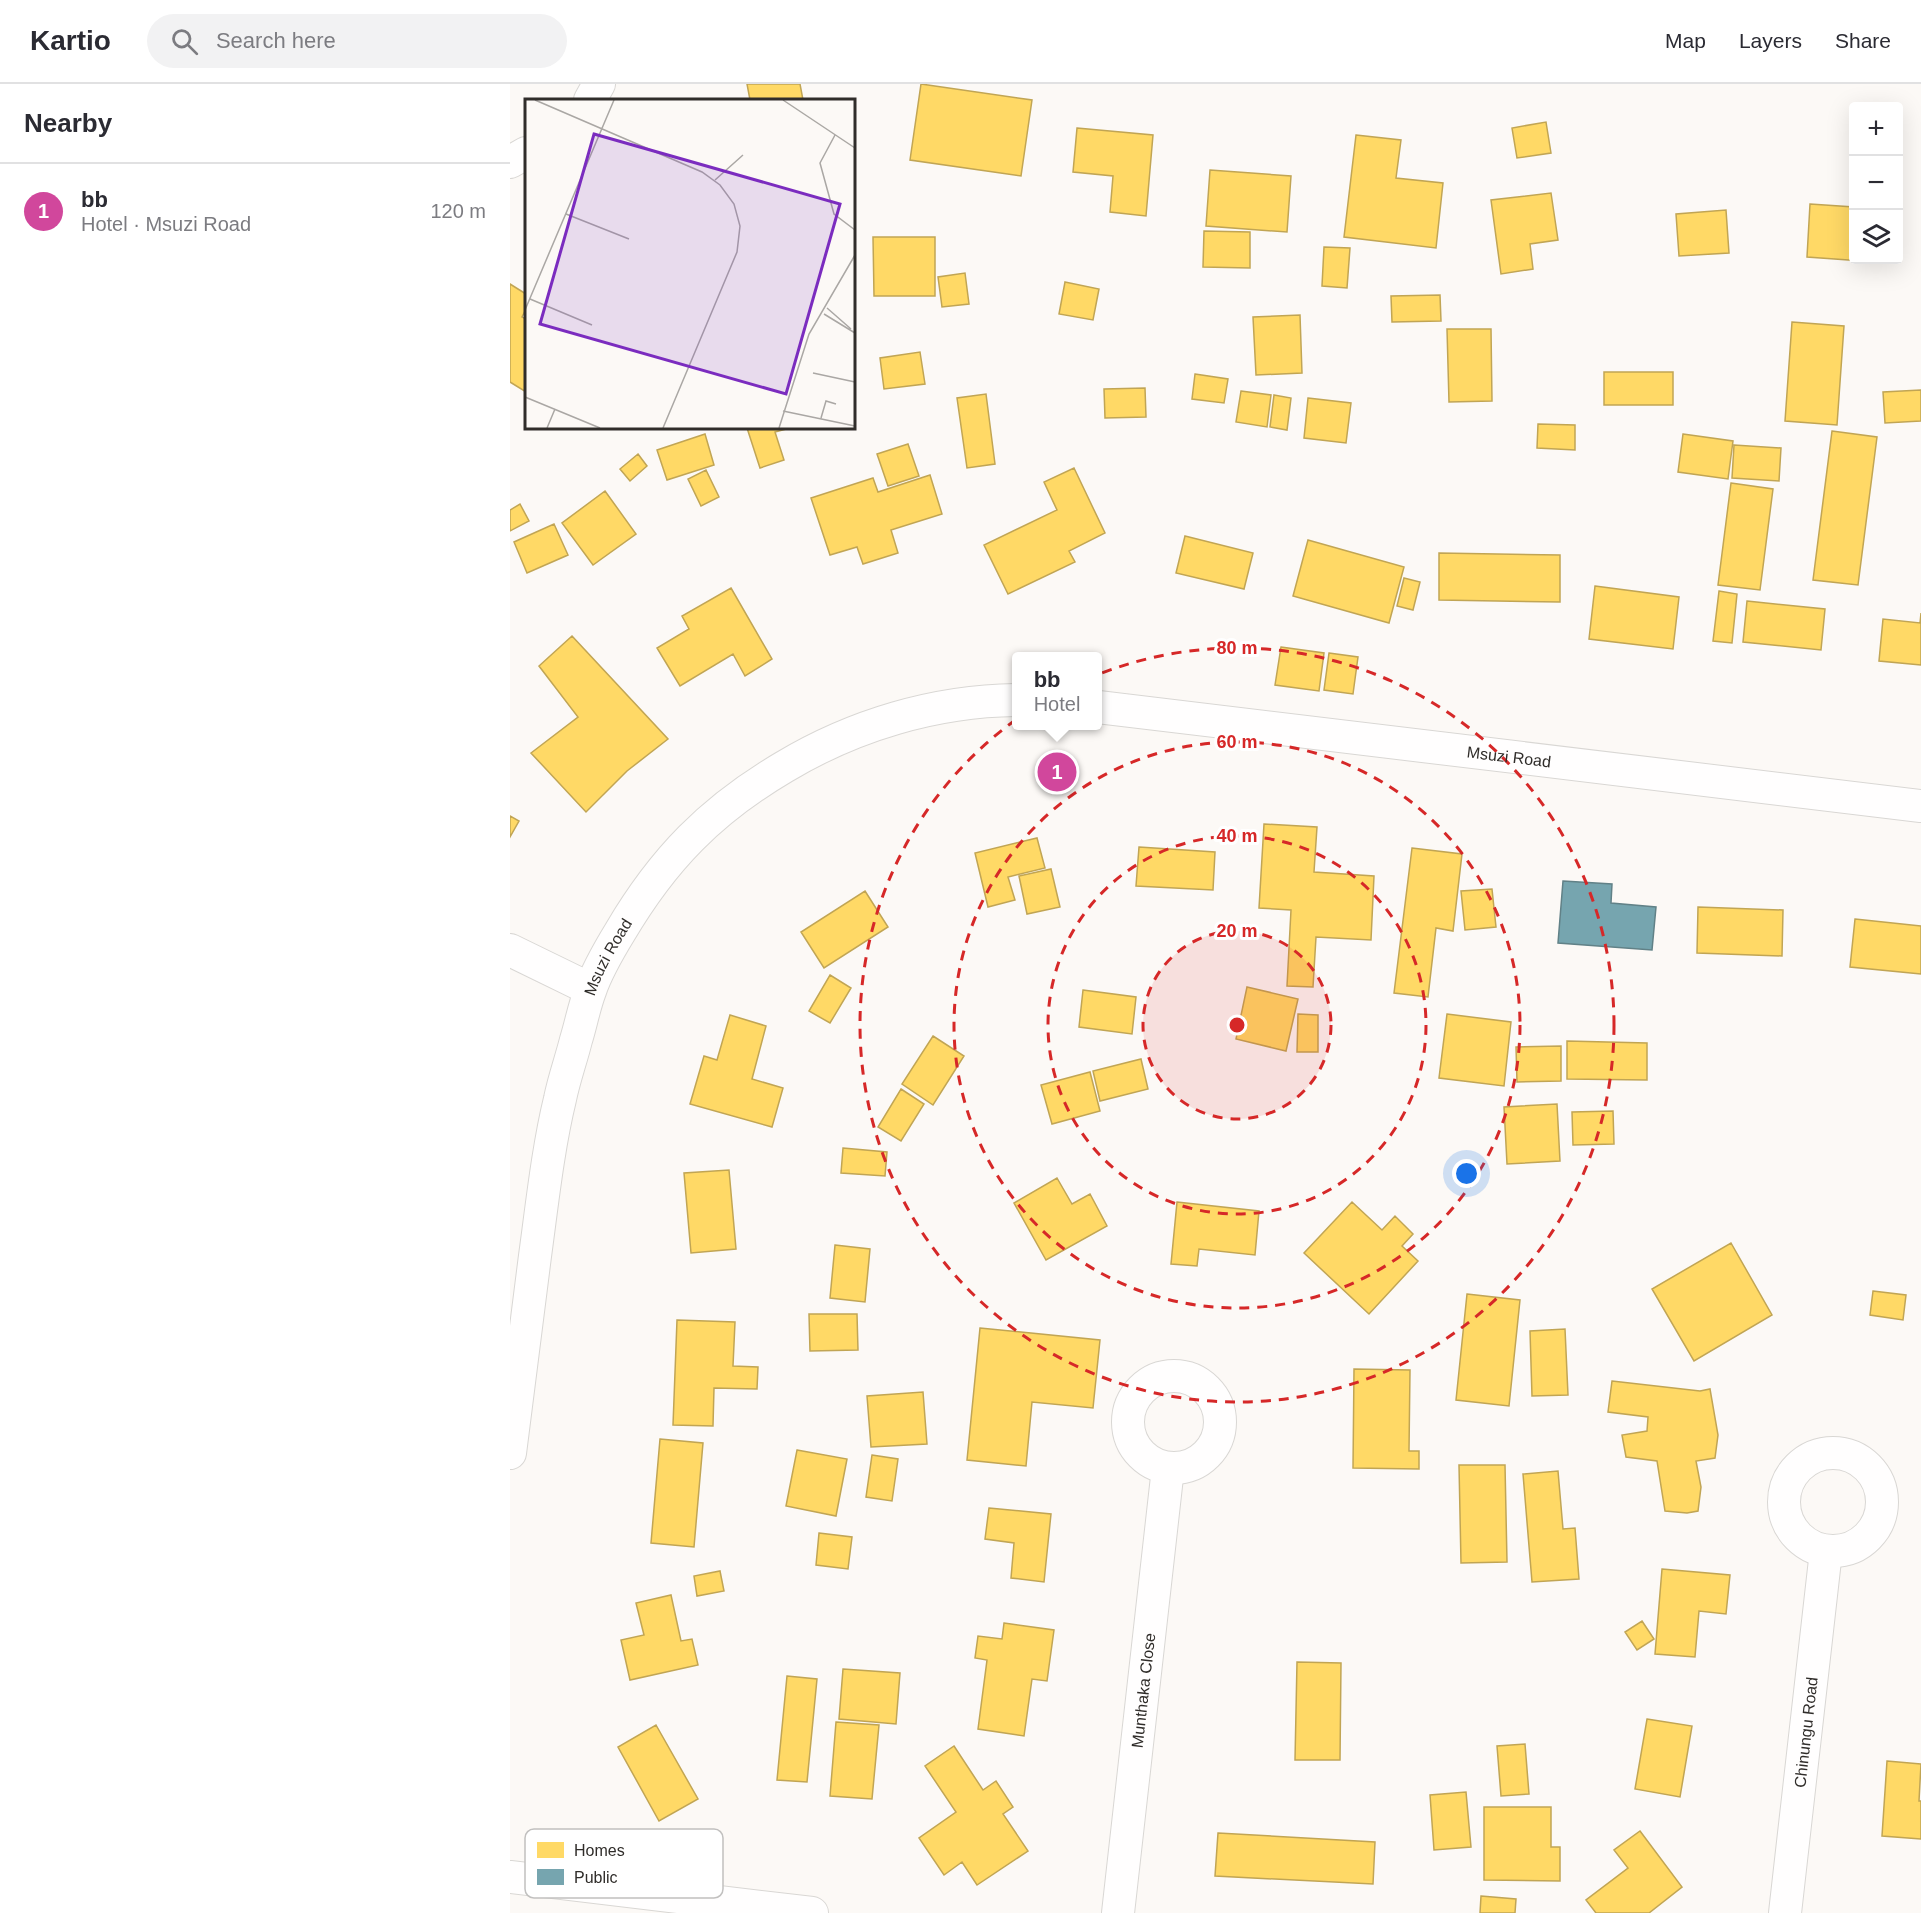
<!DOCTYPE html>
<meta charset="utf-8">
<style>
body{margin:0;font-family:Arial,sans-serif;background:#f2f2f3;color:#2b2b33}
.controls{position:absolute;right:18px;top:18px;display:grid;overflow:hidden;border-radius:6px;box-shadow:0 6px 24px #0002}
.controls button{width:54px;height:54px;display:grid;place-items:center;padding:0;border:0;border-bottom:2px solid #e1e1e2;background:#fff;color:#2b2b33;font:30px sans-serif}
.you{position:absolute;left:957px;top:1090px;width:21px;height:21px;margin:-15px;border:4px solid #fff;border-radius:50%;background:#1a73e8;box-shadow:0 0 0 9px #1a73e833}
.badge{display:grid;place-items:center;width:39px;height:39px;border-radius:50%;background:#b45309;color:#fff;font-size:20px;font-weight:700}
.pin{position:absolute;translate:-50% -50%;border:3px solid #fff;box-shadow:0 2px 6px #0006}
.popup{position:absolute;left:502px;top:568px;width:90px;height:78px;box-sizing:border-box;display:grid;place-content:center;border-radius:6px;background:#fff;filter:drop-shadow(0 2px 4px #0005);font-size:20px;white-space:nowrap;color:#7c7c81}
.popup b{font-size:22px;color:#2b2b33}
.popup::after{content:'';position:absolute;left:50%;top:100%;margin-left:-12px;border:12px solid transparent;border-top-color:#fff}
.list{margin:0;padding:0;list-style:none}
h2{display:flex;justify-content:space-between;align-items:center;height:78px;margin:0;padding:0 24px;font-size:26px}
h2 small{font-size:20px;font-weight:400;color:#7c7c81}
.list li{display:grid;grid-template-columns:39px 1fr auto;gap:18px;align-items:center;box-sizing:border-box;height:96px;padding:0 24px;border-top:2px solid #e1e1e2}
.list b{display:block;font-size:22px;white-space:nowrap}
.list p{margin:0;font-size:20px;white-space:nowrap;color:#7c7c81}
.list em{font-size:20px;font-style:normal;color:#7c7c81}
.icon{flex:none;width:33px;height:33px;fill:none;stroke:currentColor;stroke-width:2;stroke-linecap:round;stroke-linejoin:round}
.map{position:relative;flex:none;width:1411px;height:1829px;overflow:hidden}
header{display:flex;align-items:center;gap:36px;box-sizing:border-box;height:84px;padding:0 30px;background:#fff;border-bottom:2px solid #e1e1e2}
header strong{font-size:28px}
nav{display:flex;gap:33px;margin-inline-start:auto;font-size:21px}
.search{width:420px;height:54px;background:#f2f2f3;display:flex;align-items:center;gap:15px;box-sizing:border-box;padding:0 21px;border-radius:33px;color:#7c7c81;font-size:22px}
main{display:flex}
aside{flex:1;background:#fff}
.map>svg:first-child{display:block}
</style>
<header>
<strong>Kartio</strong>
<div class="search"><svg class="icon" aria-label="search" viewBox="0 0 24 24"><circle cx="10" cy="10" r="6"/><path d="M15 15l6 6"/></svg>Search here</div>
<nav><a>Map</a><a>Layers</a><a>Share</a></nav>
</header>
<main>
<aside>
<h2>Nearby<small></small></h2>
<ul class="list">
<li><span class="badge" style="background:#d1479c">1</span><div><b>bb</b><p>Hotel · Msuzi Road</p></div><em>120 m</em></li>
</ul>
</aside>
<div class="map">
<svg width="1411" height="1829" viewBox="0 0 1411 1829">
<rect width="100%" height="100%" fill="#fcf9f6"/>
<path fill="#ffd966" stroke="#c1a554" stroke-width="1.5" d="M237,0H290L293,16H240Z
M411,0L522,16L511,92L400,76Z
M1036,38L1041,69L1007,74L1002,44Z
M567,44L643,51L636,132L600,128L603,92L563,88Z
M846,51L891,56L886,94L933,99L926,164L834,153Z
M700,86L781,92L777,148L696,142Z
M1041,109L1048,156L1020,160L1023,185L991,190L981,116Z
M1300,120L1344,123V176H1380V179L1297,173Z
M1216,126L1219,169L1169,172L1166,130Z
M694,147L740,148V184L693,183Z
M363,153H425V212H364Z
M814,163L840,164L837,204L812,202Z
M455,189L459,220L432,223L428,193Z
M555,198L589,205L583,236L549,230Z
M0,200L16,210V225L12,233L16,235V308L0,298Z
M930,211L931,237L882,238L881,212Z
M790,231L792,289L746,291L743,233Z
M1282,238L1334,242L1327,341L1275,337Z
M937,245H981L982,317L939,318Z
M410,268L415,300L374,305L370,274Z
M1094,288H1163V321H1094Z
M685,290L718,295L714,319L682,315Z
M635,304L636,333L595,334L594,305Z
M1411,306V337L1375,339L1373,308Z
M731,307L761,311L757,343L726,338Z
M476,310L485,380L457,384L447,314Z
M764,311L781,314L777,346L760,343Z
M798,314L841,319L836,359L794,354Z
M1028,340L1065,341V366L1027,364Z
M237,344H280L265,348L274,376L250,384Z
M1322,347L1367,353L1348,501L1303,496Z
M195,350L204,381L157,396L147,366Z
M1173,350L1223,357L1218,395L1168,388Z
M398,360L409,392L378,402L367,370Z
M1224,361L1271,364L1269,397L1222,394Z
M128,370L137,382L120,397L110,385Z
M564,384L595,449L559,467L565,478L498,510L474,461L547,426L534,398Z
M196,386L209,413L191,422L178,395Z
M420,391L432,430L381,446L388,469L353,480L347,463L320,471L301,414L363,394L368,408Z
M1221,399L1263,405L1250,506L1208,501Z
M95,407L126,450L83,481L52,439Z
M10,420L19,437L0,447V426Z
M44,440L58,471L17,489L4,458Z
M675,452L743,469L734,505L666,489Z
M798,456L894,483L879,539L783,512Z
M929,469L1050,471V518L929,516Z
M894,494L910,498L903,526L887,522Z
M1085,502L1169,513L1163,565L1079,555Z
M221,504L262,575L235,592L223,570L170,602L147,564L179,545L172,532Z
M1209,507L1227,510L1222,559L1203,557Z
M1237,517L1315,525L1311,566L1233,558Z
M1411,529V581L1369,577L1373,535L1410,539Z
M62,552L158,655L117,687L76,728L21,669L68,633L29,582Z
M771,563L814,569L809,607L765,601Z
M819,569L848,573L843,610L814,606Z
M0,732L9,737L0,753Z
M754,740L807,743L804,788L864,792L861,856L806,853L803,903L777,902L781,826L749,824Z
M527,754L535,784L498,793L505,816L478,823L465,769Z
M629,763L705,768L703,806L626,802Z
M902,764L952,770L943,847L926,844L918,913L884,909Z
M541,785L550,823L517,830L509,792Z
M982,805L986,843L955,846L951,807Z
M355,807L378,843L314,884L291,848Z
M1188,823L1273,826L1272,872L1187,869Z
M1345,835L1411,842V890L1340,883Z
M320,891L341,904L320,939L299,927Z
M737,903L788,915L776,967L726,955Z
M573,906L626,913L622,950L569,943Z
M788,930L808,931V968H787Z
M937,930L1001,938L994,1002L929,994Z
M220,931L256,942L242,995L273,1004L262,1043L180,1020L194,972L207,976Z
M423,952L454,972L423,1021L392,1000Z
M1057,957L1137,959V996L1057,995Z
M1051,962V997L1007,998L1006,963Z
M631,975L638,1005L590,1017L583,987Z
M580,988L590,1027L542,1040L531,1001Z
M391,1005L414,1020L391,1057L368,1043Z
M1047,1020L1050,1077L997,1080L994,1023Z
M1103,1027L1104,1060L1063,1061L1062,1028Z
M333,1064L377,1068L375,1092L331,1089Z
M219,1086L226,1165L181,1169L174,1089Z
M547,1094L562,1120L580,1110L597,1142L536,1176L504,1119Z
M667,1118L749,1127L745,1171L689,1165L687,1182L661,1180Z
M842,1118L872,1146L885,1132L903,1150L892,1162L908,1177L859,1230L794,1169Z
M1221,1159L1262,1231L1184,1277L1142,1205Z
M325,1161L360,1165L355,1218L320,1214Z
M1363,1207L1396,1211L1393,1236L1360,1231Z
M957,1210L1010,1216L999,1322L946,1316Z
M299,1230H347L348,1266L300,1267Z
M167,1236L225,1238L223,1282L248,1283L247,1305L204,1304L203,1342L163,1341Z
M470,1244L590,1256L583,1324L522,1318L516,1382L457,1376Z
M1055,1245L1058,1311L1022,1312L1020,1247Z
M844,1285L900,1286L899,1367H909V1385L843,1384Z
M1102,1297L1190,1307L1200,1305L1208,1351L1205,1374L1186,1377L1191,1403L1188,1427L1177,1429L1155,1427L1147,1377L1116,1373L1112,1351L1137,1347L1138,1333L1098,1328Z
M413,1308L417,1360L361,1363L357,1312Z
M150,1355L193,1359L184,1463L141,1459Z
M287,1366L337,1375L326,1432L276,1422Z
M362,1371L388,1375L382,1417L356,1413Z
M949,1381H995L997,1478L951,1479Z
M1048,1387L1053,1445L1065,1444L1069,1495L1022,1498L1013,1390Z
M479,1424L541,1430L534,1498L501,1494L504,1459L475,1455Z
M309,1449L342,1453L338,1485L306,1481Z
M1152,1485L1220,1491L1216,1530L1189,1527L1185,1573L1145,1570Z
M210,1487L214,1507L187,1512L184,1492Z
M161,1511L171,1557L182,1555L188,1581L120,1596L111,1556L134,1551L126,1519Z
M1132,1537L1144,1555L1127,1566L1115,1548Z
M494,1539L544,1546L537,1597L522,1595L514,1652L468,1645L477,1576L465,1574L468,1552L492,1555Z
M787,1578L831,1579L830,1676H785Z
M333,1585L390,1589L386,1640L329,1635Z
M277,1592L307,1595L297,1698L267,1696Z
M1137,1635L1182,1642L1170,1713L1125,1705Z
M326,1638L369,1641L362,1715L320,1712Z
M146,1641L188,1715L149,1737L108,1663Z
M1015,1660L1019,1710L991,1712L987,1662Z
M444,1662L473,1706L486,1697L503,1723L493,1730L518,1767L467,1801L452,1778L434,1791L409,1754L446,1728L415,1682Z
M1377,1677L1411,1680L1409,1717H1411V1755L1372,1752Z
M956,1708L961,1763L924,1766L920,1711Z
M974,1723H1041V1763H1050V1797L974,1796Z
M1130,1747L1172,1803L1139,1829H1086L1076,1816L1118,1784L1104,1766Z
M708,1749L865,1758L863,1800L705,1792Z
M971,1812L1006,1815L1005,1829H970Z"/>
<path fill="#76a5af" stroke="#618187" stroke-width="1.5" d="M1053,797L1102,800L1101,819L1146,823L1142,866L1048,859Z"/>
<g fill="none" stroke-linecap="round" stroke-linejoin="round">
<g stroke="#d9d7d4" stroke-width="34">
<g id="street">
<path d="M80,16L89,0"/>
<path d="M0,78L16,69"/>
<path id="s1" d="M588,623L1411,722"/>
<path d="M0,866L80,905"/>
<circle cx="664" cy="1338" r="46"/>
<circle cx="1323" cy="1418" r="49"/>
<path id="s2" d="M0,1369C8,1303 17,1238 25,1172C32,1121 38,1064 50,1015C54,995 61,976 66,956C71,940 74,923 80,907C87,886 99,866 110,848C153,775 201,726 274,683C344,641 425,617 506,616"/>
<path d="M0,1793L302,1829"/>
<path id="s3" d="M608,1829L658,1384"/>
<path id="s4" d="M1275,1829L1316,1467"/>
</g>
</g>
<use href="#street" stroke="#fffefe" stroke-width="32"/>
</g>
<circle cx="727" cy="941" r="94" fill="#d62828" fill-opacity=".12"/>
<g fill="none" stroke="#d62828" stroke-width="3" stroke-dasharray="10 8">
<circle cx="727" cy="941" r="94"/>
<circle cx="727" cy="941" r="189"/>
<circle cx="727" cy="941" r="283"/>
<circle cx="727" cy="941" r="377"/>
</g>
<g text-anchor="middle" stroke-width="6" stroke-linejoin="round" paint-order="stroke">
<g font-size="16" fill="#302d2a" stroke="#fff">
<text dy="6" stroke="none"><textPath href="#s1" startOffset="414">Msuzi Road</textPath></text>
<text dy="6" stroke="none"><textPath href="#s2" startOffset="508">Msuzi Road</textPath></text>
<text dy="6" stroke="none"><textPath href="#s3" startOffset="224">Munthaka Close</textPath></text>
<text dy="6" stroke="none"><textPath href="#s4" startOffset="182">Chinungu Road</textPath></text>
</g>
</g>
<g transform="translate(15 15)">
<rect width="330" height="330" fill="#fcf9f6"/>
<path fill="none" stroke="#aaa7a4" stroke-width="1.5" d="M10,1L177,73L195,86L209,105L215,127L212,153L138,329M258,1L330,49M310,36L295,64L309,115L330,131M190,81L218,56M41,115L104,140M5,200L67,226M302,209L326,230M0,211L89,1M299,215L330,234M288,274L330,283M0,298L75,329M258,312L330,327M296,319L301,302L311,305M22,329L30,310M254,329L284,235L330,156"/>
<path fill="#7b2cbf" fill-opacity="0.15" stroke="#7b2cbf" stroke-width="3" d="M69,35L315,105L261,295L15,225Z"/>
<rect width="330" height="330" fill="none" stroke="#302d2a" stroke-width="3"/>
</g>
<rect x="15" y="1745" width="198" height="69" rx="9" fill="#fff" stroke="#c1c0bf" stroke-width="1.5"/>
<rect x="27" y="1758" width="27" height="16" fill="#ffd966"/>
<rect x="27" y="1785" width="27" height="16" fill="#76a5af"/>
<g font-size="16" fill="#302d2a">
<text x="64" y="1772">Homes</text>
<text x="64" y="1799">Public</text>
</g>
<circle cx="727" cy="941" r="9" fill="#d62828" stroke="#fff" stroke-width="3"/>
<g font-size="18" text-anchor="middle" font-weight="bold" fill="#d62828" stroke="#fff" stroke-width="6" stroke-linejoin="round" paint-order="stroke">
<text x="727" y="570">80 m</text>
<text x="727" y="664">60 m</text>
<text x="727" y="758">40 m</text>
<text x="727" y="853">20 m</text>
</g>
</svg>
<div class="controls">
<button>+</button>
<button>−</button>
<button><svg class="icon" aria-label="layers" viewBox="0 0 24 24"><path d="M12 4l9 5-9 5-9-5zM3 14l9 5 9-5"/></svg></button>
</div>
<div class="you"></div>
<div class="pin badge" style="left:547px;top:688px;background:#d1479c">1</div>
<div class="popup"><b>bb</b>Hotel</div>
</div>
</main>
